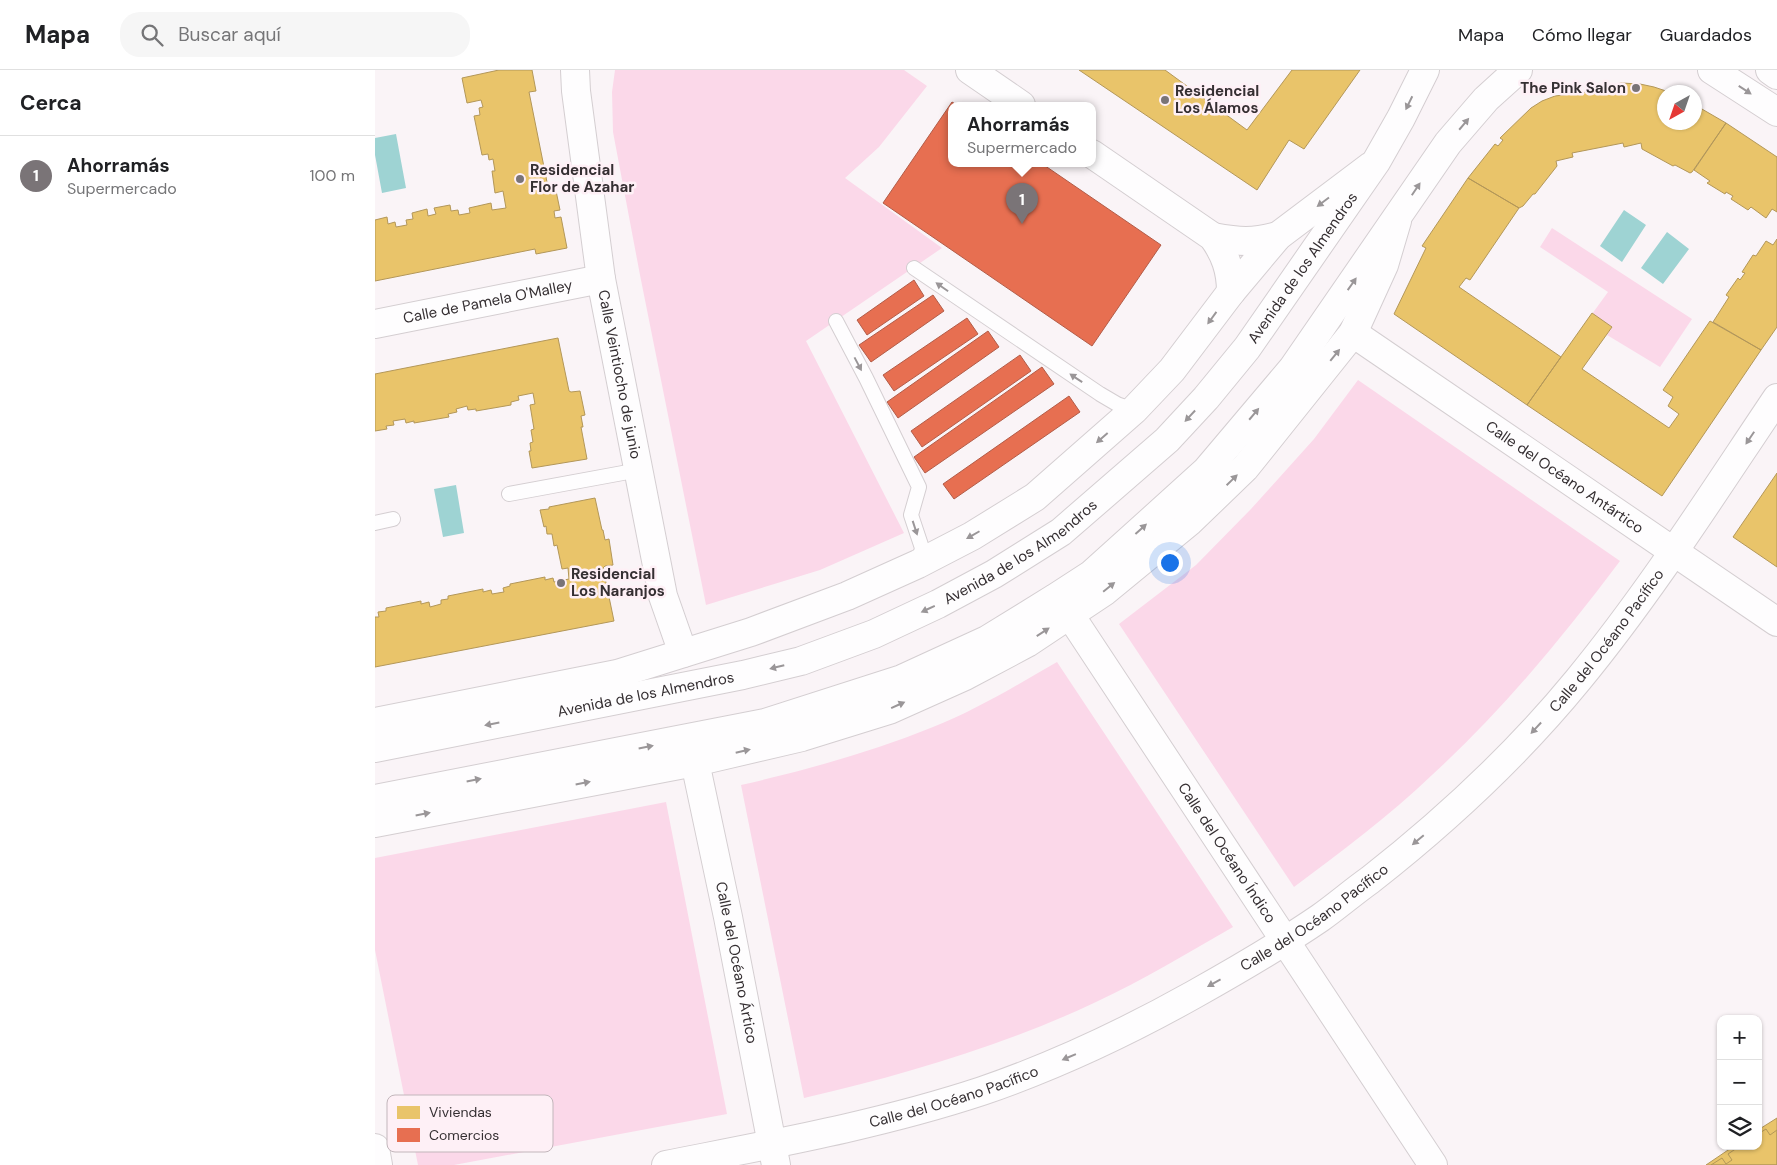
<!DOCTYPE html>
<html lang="es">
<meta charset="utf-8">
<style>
body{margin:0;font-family:"DM Sans",sans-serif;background:#f6f6f6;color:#202124}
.controls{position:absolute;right:15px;bottom:15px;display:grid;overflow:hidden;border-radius:10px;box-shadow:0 1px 4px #0004}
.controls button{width:45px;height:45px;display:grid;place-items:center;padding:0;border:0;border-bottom:1px solid #e0e0e0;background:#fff;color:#202124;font:25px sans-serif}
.compass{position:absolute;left:1282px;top:15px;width:45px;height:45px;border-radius:50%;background:#fff;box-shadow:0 1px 4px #0004;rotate:220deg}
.you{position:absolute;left:794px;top:492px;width:18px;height:18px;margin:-12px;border:4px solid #fff;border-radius:50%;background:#1a73e8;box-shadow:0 0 0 8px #1a73e833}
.badge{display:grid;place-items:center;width:32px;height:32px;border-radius:50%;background:#7a7477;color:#fff;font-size:16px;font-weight:700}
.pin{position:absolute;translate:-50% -41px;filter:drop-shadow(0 1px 2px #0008)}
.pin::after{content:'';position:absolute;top:26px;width:18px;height:15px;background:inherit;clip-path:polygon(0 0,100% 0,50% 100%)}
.popup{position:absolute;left:573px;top:32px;width:148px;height:65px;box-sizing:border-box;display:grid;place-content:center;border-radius:10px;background:#fff;filter:drop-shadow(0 1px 4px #0005);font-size:16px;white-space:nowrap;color:#757577}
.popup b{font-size:19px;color:#202124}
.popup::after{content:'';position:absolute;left:50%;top:100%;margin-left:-10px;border:10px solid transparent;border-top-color:#fff}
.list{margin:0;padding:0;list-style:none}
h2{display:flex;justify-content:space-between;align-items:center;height:65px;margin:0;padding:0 20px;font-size:21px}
h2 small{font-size:16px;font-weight:400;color:#757577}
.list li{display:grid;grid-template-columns:32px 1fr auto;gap:15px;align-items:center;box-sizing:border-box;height:80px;padding:0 20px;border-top:1px solid #e0e0e0}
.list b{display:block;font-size:19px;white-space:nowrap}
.list p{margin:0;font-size:16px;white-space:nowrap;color:#757577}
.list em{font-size:16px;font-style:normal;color:#757577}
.icon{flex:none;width:28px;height:28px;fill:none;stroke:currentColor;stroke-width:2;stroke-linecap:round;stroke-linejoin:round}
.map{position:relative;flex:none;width:1402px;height:1095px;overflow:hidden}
header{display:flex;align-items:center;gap:30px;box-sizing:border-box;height:70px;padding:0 25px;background:#fff;border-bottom:1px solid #e0e0e0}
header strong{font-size:24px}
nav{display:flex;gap:28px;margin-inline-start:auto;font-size:18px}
.search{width:350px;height:45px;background:#f6f6f6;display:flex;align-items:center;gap:12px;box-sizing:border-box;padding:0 18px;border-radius:20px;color:#757577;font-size:19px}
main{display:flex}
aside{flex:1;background:#fff}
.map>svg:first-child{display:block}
</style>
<header>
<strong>Mapa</strong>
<div class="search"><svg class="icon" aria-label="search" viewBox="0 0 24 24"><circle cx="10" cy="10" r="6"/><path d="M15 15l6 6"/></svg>Buscar aquí</div>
<nav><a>Mapa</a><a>Cómo llegar</a><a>Guardados</a></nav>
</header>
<main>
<aside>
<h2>Cerca<small></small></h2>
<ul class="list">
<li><span class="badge">1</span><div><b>Ahorramás</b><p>Supermercado</p></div><em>100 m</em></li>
</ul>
</aside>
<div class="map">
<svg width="1402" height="1095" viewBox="0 0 1402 1095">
<rect width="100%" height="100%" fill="#faf4f7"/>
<path fill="#fbd8e9" d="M240,0H529L552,16L504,77L470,108L567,178L431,271L529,463L445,500L331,535L265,205L238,62L237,22Z
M1177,158L1317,249L1285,297L1232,265L1237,257L1217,244L1233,222L1165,177Z
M983,310L1245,491C1188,567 1127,641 1057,705C1014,746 966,782 919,817L744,554L821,495L876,439L939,369Z
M682,592L858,857C813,883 768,910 721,932C628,976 529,1005 429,1028L366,715C432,700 496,682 558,657C601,640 642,615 682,592Z
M291,732L352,1044L79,1095H43L0,880V788Z"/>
<path fill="#9ed3d3" d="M21,64L31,118L7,123L0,85V68Z
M1249,140L1271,155L1247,192L1225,176Z
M1292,162L1314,179L1288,214L1266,198Z
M81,415L89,463L68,467L59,419Z"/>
<path fill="#e9c46a" stroke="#b39759" d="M124,0H157L161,21L154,22L173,117L180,116L185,140L179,141L180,148L186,147L192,178L161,184L160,179L0,211V150L12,147L13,154L20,152L21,157L32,155L31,150L38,149L37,143L52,139L53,146L61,144L59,138L75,135L76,141L83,140L84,145L95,143L94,138L116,133L117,140L131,138L128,121L120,123L117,101H120L118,89L114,90L113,84L107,85L99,46L105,45L104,38L108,37L106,30L92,33L87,8Z
M704,0H790L872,60L917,0H985L929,79L914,70L882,120Z
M1246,13L1265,14L1279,17L1294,22H1290V52H1320V35L1351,53L1317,102L1315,103L1300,95L1298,96L1267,79L1266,73L1249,77L1248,73L1197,83L1198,87L1181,91L1182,96L1160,124H1158L1148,136L1144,138L1093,108L1120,74L1123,76L1128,70L1125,68L1156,38L1167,31L1180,26L1212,22Z
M1351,53L1402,87V142L1397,139L1391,148L1376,137L1373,140L1356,129L1358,126L1351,122L1350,124L1332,113L1335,111L1319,100Z
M1093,108L1144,138L1095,210L1091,208L1084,217L1186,287L1152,335L1019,244L1051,178L1047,176Z
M1402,169V257L1386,280L1338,252L1354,227L1351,225L1363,208L1365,210L1370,203L1367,202L1378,185L1381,186L1391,171L1398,175Z
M1217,243L1237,257L1207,299L1294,358L1304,344L1293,336L1298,327L1288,320L1335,251L1386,280L1287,426L1152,335Z
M183,268L194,321L196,322L205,321L210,345L206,346L208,357H206L212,389L157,398L154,381H156L155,373L158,372L156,360L159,359L155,335L160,334L158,323L143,326L144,330L136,332V335L101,341V339L93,340L92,336L81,339L82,342L73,344L74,347L39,353V351L31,353L30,349L18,351L19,355L11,356L12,359L0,361V304Z
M1402,403V497L1358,467Z
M220,428L227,460H228L230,470L234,469L238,495L230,496L228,498L239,551L0,597V547H4L3,542L11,541V538L46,531V534L54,532L55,537L66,534V530L73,529V526L108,519V522L116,520L117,524L129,522L128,518L135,516V514L170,507V510L178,508L179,512L194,509L193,498L187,499L182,475L179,476L177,464H172L171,456L169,457L165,440L174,439V437Z
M1402,1048V1095H1331L1359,1076H1383V1060Z
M1391,1059L1395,1065L1402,1060V1095H1336L1347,1088L1351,1094L1357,1090L1353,1084L1365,1076H1383V1064Z"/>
<path fill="#e76f51" stroke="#b25c48" d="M577,32L582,35H577V93H666L786,175L717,276L508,133Z
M539,210L549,226L492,265L482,250Z
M558,225L569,241L496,292L484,275Z
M592,248L603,264L519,321L508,305Z
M613,261L624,277L523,348L512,332Z
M645,285L656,301L547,377L536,361Z
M667,297L679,314L550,403L539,387Z
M694,326L705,342L579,429L568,414Z"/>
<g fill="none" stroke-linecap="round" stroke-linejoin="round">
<g stroke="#d4ced1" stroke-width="16">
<path id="service" d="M539,198L725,324L742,334L759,340
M461,251L491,308L544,417L536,445L547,478L543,494
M134,424L264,400
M0,453L18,449"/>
</g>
<g stroke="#d4ced1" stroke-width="30">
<g id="minor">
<path id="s1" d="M200,0L201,21L226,209L288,526L308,583"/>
<path d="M595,0L646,35"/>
<path d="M717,84L838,167C850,184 856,200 856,222"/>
<path d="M838,167C865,172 877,173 903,166"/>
<path id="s2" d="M0,254L226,209"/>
<path id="s3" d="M978,263L1402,552"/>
<path id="s4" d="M695,545L1058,1095"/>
<path d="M0,652L242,604L376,562L472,526L543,494L597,466L660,427L759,340L797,300L856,222L903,166L996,96"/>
<path id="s5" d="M320,692L353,847L401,1095"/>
<path d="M0,753L320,692L427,667L514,640L590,606L652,573L730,521L814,452L870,398L978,263L1009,195L1022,151"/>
<path d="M0,1078L3,1095"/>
<path id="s6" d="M291,1095C397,1074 504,1055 607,1021C680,996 750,963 818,925C861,901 904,876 945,848C962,836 978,822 995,810C1069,752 1144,682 1203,610C1276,521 1338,423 1402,328"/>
</g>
</g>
<g stroke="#d4ced1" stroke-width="30">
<g id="tertiary">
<path d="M1337,0L1402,42"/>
<path d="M1395,0L1402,5"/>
<path id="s7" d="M0,678L368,605L426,591L499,564L563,534L619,504L686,462L792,370L831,328L872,278L1001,92L1026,48L1050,0"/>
<path d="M0,729L390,653L527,609L612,570L680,528L717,504L831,401L918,298L1073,73L1111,29L1143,0"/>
</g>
</g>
<use href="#service" stroke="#fefdfe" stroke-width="14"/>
<use href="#minor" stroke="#fefdfe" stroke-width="28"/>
<use href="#tertiary" stroke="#fefdfe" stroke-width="28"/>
</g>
<defs><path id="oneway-solid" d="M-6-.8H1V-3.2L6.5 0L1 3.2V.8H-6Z" transform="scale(1.25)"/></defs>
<g fill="#9a9698">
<use href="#oneway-solid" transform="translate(1370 20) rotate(33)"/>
<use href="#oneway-solid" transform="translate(1034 33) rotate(116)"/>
<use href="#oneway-solid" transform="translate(1089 54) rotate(-50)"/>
<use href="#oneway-solid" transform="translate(1041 119) rotate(-56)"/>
<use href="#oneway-solid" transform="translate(948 132) rotate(143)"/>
<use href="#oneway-solid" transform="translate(977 214) rotate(-55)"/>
<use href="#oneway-solid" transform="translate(567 217) rotate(-145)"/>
<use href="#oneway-solid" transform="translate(837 248) rotate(126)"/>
<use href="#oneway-solid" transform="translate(960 285) rotate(-51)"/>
<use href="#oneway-solid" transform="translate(483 294) rotate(62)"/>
<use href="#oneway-solid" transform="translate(701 308) rotate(-146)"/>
<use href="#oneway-solid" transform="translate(879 344) rotate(-50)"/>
<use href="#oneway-solid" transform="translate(815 346) rotate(133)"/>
<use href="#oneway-solid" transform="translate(727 368) rotate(139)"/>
<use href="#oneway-solid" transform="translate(1375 368) rotate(124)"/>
<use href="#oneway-solid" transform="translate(857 410) rotate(-44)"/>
<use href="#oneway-solid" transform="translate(540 458) rotate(72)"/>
<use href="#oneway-solid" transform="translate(766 459) rotate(-42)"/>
<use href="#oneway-solid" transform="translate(598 465) rotate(150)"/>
<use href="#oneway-solid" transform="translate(734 517) rotate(-39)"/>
<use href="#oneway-solid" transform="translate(553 539) rotate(155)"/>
<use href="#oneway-solid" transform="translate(668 562) rotate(-33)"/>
<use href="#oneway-solid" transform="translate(402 597) rotate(166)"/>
<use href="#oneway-solid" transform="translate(523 635) rotate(-24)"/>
<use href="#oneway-solid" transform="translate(117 654) rotate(169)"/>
<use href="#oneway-solid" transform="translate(1161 658) rotate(133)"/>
<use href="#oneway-solid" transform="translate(271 677) rotate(-11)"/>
<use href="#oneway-solid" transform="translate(368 681) rotate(-13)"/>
<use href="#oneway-solid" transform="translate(99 710) rotate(-11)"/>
<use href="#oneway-solid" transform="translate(208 713) rotate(-11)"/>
<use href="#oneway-solid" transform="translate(48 744) rotate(-11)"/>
<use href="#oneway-solid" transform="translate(1043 770) rotate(140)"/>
<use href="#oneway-solid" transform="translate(839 913) rotate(151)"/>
<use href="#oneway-solid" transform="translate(694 987) rotate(157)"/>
</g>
<g fill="#7a7477" stroke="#fef0f6" stroke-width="2">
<circle cx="1261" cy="18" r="5"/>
<circle cx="790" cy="30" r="5"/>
<circle cx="145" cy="109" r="5"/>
<circle cx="186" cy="513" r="5"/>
</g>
<g text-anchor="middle" stroke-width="5" stroke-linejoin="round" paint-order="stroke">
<g font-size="15" font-weight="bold" fill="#352f32" stroke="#fef0f6" text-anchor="start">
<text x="1251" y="23" text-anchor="end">The Pink Salon</text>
<text x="800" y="26">Residencial<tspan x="800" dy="17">Los Álamos</tspan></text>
<text x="155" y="105">Residencial<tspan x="155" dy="17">Flor de Azahar</tspan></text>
<text x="196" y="509">Residencial<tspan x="196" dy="17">Los Naranjos</tspan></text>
</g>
<g font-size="15" fill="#352f32" stroke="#fef0f6">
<text dy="5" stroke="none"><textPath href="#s7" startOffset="1086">Avenida de los Almendros</textPath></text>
<text dy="5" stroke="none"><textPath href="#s2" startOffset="115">Calle de Pamela O'Malley</textPath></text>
<text dy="5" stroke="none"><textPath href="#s1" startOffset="308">Calle Veintiocho de junio</textPath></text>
<text dy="5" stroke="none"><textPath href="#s3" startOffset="256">Calle del Océano Antártico</textPath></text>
<text dy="5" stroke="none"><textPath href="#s7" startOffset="681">Avenida de los Almendros</textPath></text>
<text dy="5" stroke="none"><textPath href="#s6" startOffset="1106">Calle del Océano Pacífico</textPath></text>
<text dy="5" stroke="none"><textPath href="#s7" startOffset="276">Avenida de los Almendros</textPath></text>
<text dy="5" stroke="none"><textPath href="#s4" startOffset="285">Calle del Océano Índico</textPath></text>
<text dy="5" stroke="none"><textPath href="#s6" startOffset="701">Calle del Océano Pacífico</textPath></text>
<text dy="5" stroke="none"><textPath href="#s5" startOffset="205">Calle del Océano Ártico</textPath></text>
<text dy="5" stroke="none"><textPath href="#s6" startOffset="296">Calle del Océano Pacífico</textPath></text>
</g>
</g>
<rect x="12" y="1025" width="166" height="57" rx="8" fill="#fef0f6" stroke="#c2b6bb" stroke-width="1"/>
<rect x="22" y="1036" width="23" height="13" fill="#e9c46a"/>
<rect x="22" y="1058" width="23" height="14" fill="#e76f51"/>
<g font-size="14" fill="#352f32">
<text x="54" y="1047">Viviendas</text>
<text x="54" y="1070">Comercios</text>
</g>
</svg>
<div class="controls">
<button>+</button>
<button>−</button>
<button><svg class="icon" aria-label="layers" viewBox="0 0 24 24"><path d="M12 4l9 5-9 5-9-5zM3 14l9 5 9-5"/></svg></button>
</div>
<svg class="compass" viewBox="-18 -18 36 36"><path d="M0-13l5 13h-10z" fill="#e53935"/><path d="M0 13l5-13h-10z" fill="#757577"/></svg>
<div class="you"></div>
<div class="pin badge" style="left:647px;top:154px">1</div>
<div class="popup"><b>Ahorramás</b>Supermercado</div>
</div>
</main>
